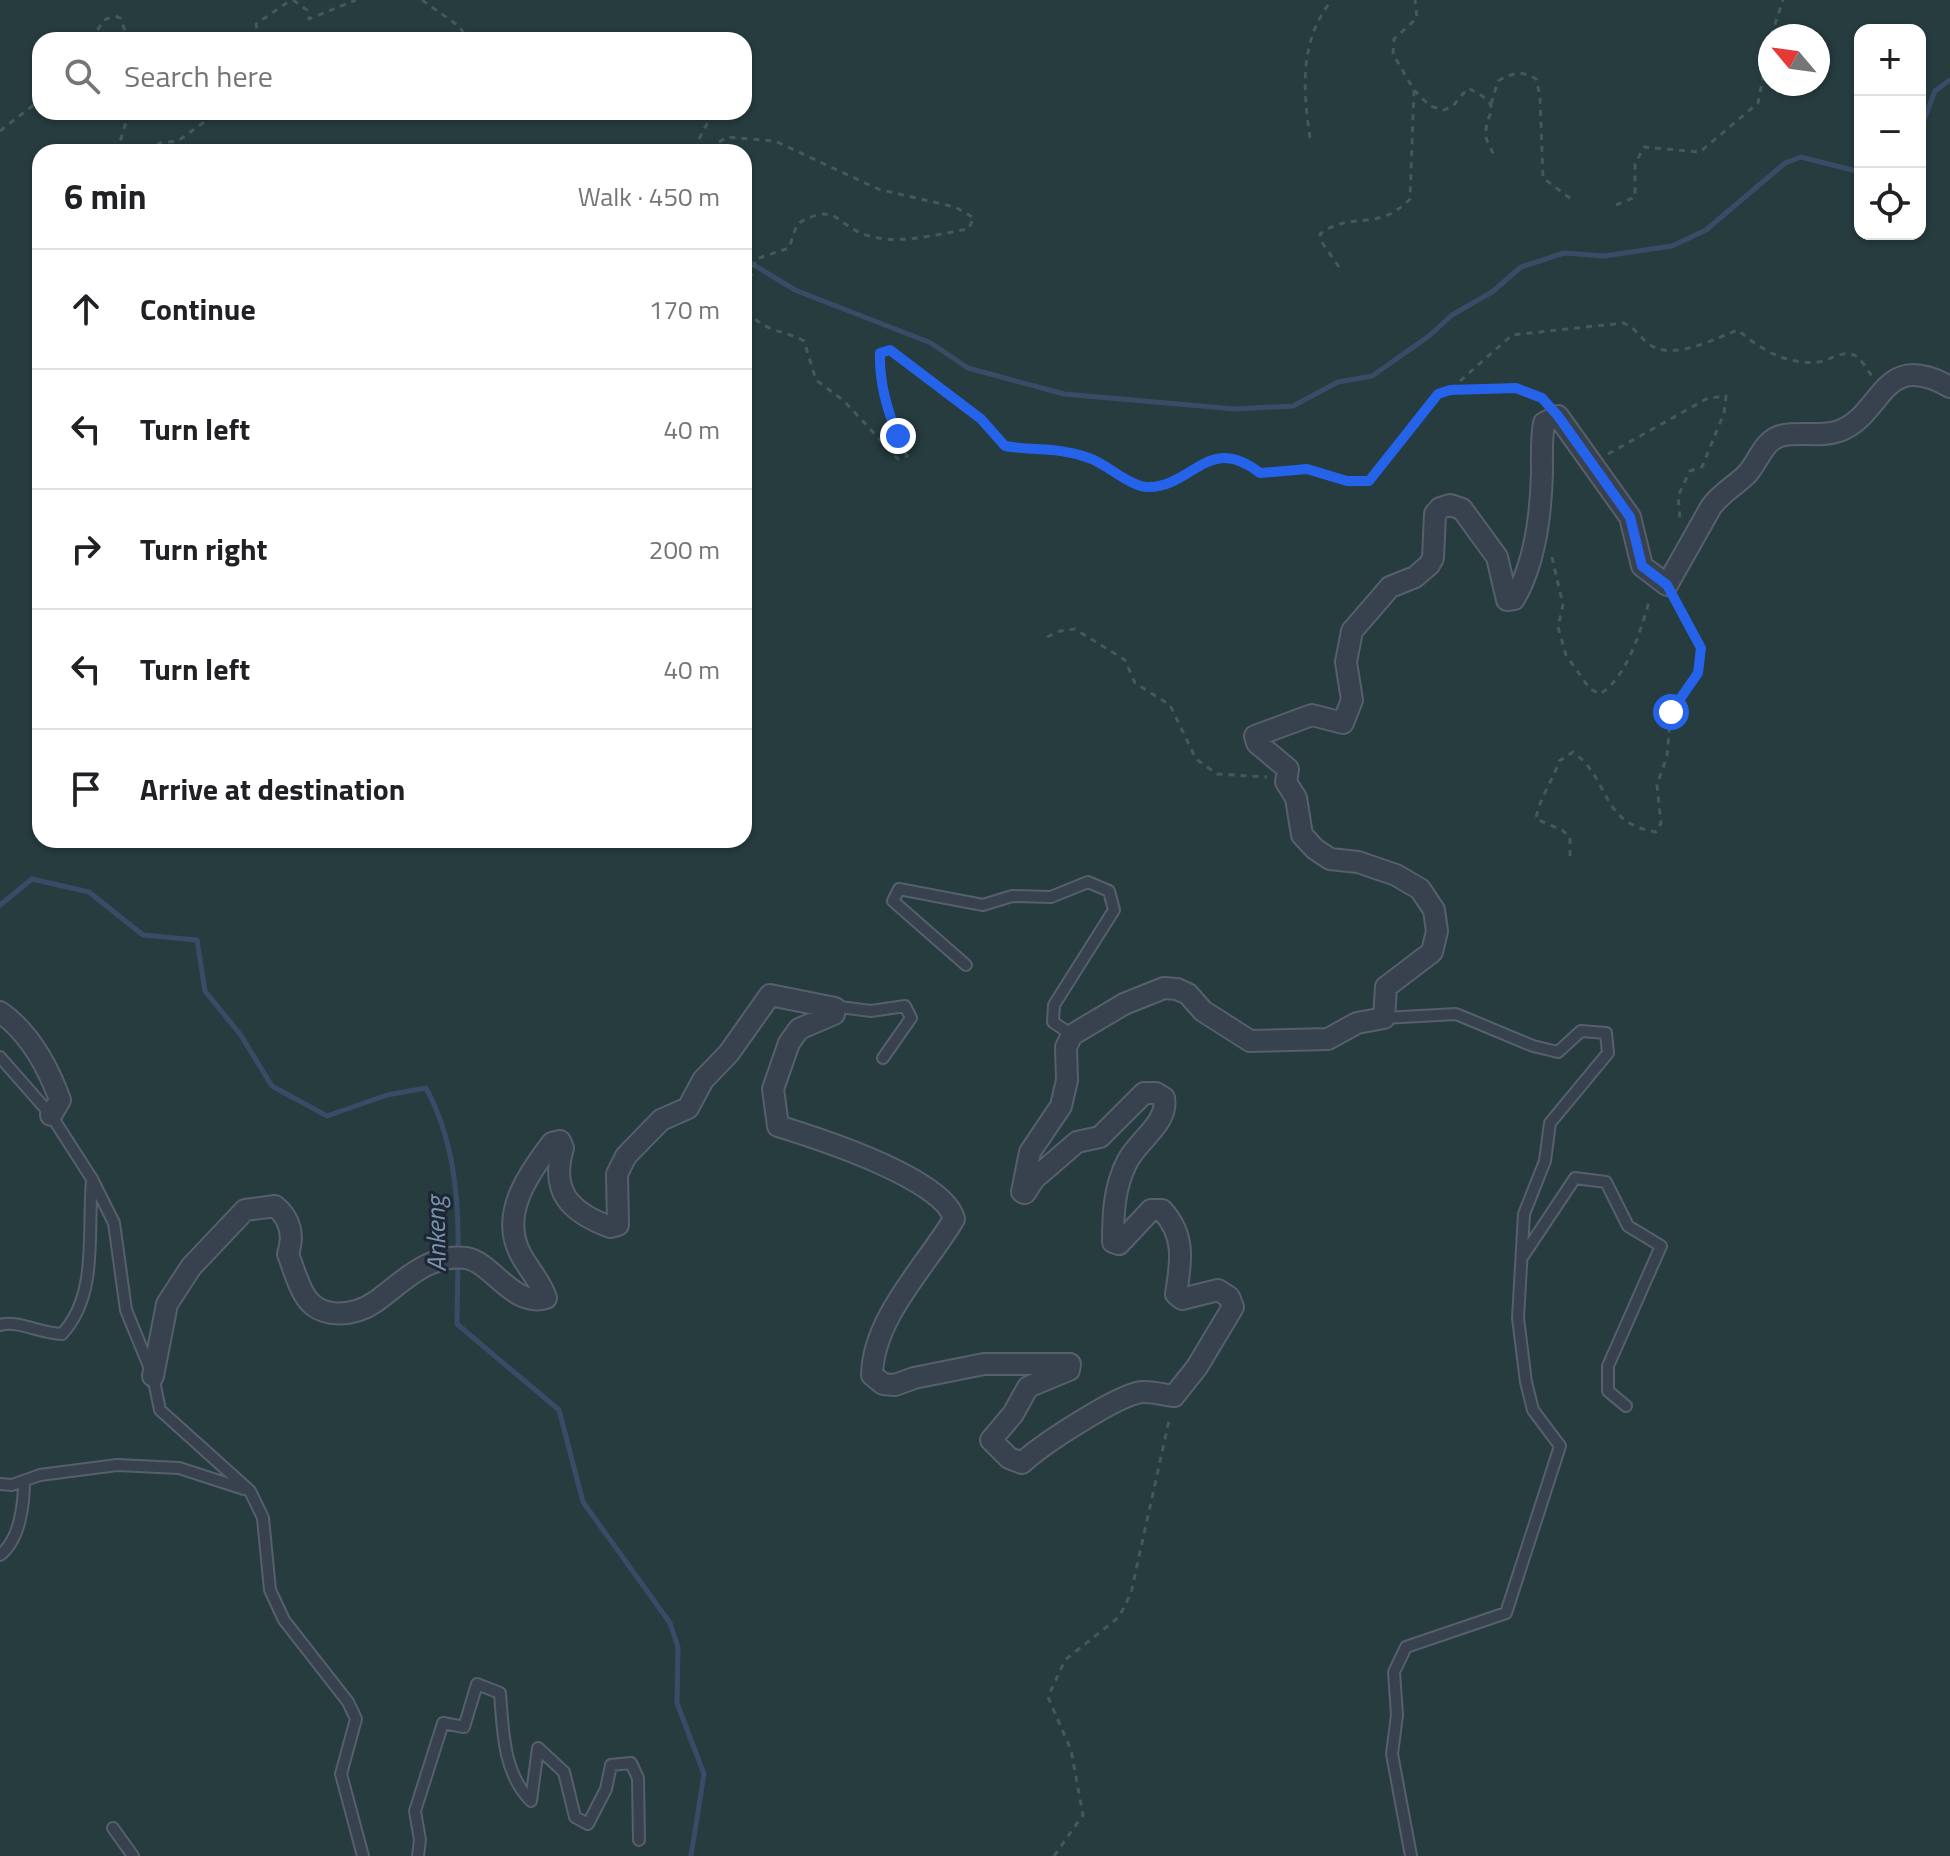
<!DOCTYPE html>
<meta charset="utf-8">
<style>
body{margin:0;font-family:"Titillium Web",sans-serif;background:#f2f2f2;color:#202124}
.controls{position:absolute;right:24px;top:24px;display:grid;overflow:hidden;border-radius:16px;box-shadow:0 2px 6px #0004}
.controls button{width:72px;height:72px;display:grid;place-items:center;padding:0;border:0;border-bottom:2px solid #e0e0e0;background:#fff;color:#202124;font:40px sans-serif}
.compass{position:absolute;left:1758px;top:24px;width:72px;height:72px;border-radius:50%;background:#fff;box-shadow:0 2px 6px #0004;rotate:299deg}
.stop{position:absolute;width:24px;height:24px;margin:-18px;border:6px solid #2563eb;border-radius:50%;background:#fff}
.stop.end{background:#2563eb;border-color:#fff;box-shadow:0 2px 8px #0008}
.list{margin:0;padding:0;list-style:none}
h2{display:flex;justify-content:space-between;align-items:center;height:104px;margin:0;padding:0 32px;font-size:34px}
h2 small{font-size:26px;font-weight:400;color:#757577}
.list li{display:grid;grid-template-columns:52px 1fr auto;gap:24px;align-items:center;box-sizing:border-box;height:120px;padding:0 32px;border-top:2px solid #e0e0e0}
.list b{display:block;font-size:30px;white-space:nowrap}
.list em{font-size:26px;font-style:normal;color:#757577}
.icon{flex:none;width:44px;height:44px;fill:none;stroke:currentColor;stroke-width:2;stroke-linecap:round;stroke-linejoin:round}
.map{position:relative;flex:none;width:1950px;height:1856px;overflow:hidden}
.search{position:absolute;background:#fff;box-shadow:0 2px 6px #0004;left:32px;top:32px;width:720px;height:88px;display:flex;align-items:center;gap:20px;box-sizing:border-box;padding:0 28px;border-radius:24px;color:#757577;font-size:30px}
.panel{position:absolute;background:#fff;box-shadow:0 2px 6px #0004;left:32px;top:144px;width:720px;height:704px;border-radius:24px}
.map>svg:first-child{display:block}
</style>
<div class="map">
<svg width="1950" height="1856" viewBox="0 0 1950 1856">
<rect width="100%" height="100%" fill="#242f3e"/>
<path fill="#263c3f" fill-rule="evenodd" d="M0,0H1950V1856H0ZM1860,30H1920V234H1860ZM1770,36H1818V84H1770ZM40,40H744V112H40ZM40,152H744V840H40Z"/>
<g fill="none" stroke-linecap="round" stroke-linejoin="round">
<path stroke="#394c67" stroke-width="5" d="M1920,130L1935,91L1950,80
M744,259L795,290L931,343L968,368L1064,394L1235,409L1293,406L1338,382L1372,376L1429,336L1452,315L1492,292L1521,267L1564,253L1604,256L1672,246L1706,230L1785,163L1801,157L1860,172
M0,905L32,879L89,892L143,935L197,940L205,991L240,1034L272,1086L327,1116L387,1095L426,1088C453,1138 459,1195 458,1252
M458,1262L457,1324L559,1410L583,1502L670,1623L678,1647L677,1703L704,1774L691,1856"/>
<g stroke="#565f6c" stroke-width="14">
<path id="service" d="M966,965L893,901L899,889L983,905L1012,896L1051,897L1088,882L1109,891L1114,910L1054,1005L1053,1022L1072,1035
M832,1006L871,1011L905,1006L911,1018L883,1058
M1384,1018L1456,1014L1533,1046L1558,1052L1581,1031L1606,1033L1608,1053L1550,1123L1545,1161L1524,1214L1518,1318L1526,1382L1533,1410L1560,1446L1506,1613L1406,1647L1394,1672L1397,1715L1392,1754L1411,1856
M0,1057L51,1115L92,1179L114,1223L126,1310L153,1376L160,1410L250,1491L263,1518L270,1590L284,1620L348,1702L356,1719L341,1774L363,1856
M1523,1256L1575,1178L1606,1182L1628,1226L1661,1246L1608,1366V1391L1626,1406
M0,1325C19,1320 38,1333 62,1334C99,1294 87,1232 92,1181
M0,1484L12,1485L40,1475L117,1465L179,1468L244,1489
M0,1555C20,1540 24,1504 24,1481
M113,1828L133,1856
M418,1856L420,1840L415,1811L443,1723L464,1727L477,1684L500,1693C503,1731 503,1773 531,1801L538,1748L564,1772L575,1817L588,1824L606,1789L611,1765L631,1763L638,1778L639,1840"/>
</g>
<g stroke="#565f6c" stroke-width="24">
<path id="minor" d="M0,1012C30,1033 48,1067 60,1100L51,1115
M153,1376L167,1304L191,1267L245,1210L275,1206C291,1219 294,1236 288,1254C293,1267 297,1282 304,1294C318,1320 353,1317 375,1302C402,1283 428,1253 466,1258C492,1262 513,1308 546,1298C541,1282 529,1270 521,1255C499,1215 528,1174 552,1143L560,1141L563,1148C550,1192 570,1212 610,1227L618,1225L617,1174L626,1156L661,1120L688,1108L703,1080L729,1053L770,995L835,1008L834,1014L799,1029L789,1043L773,1089L778,1126C817,1138 945,1179 954,1219C926,1266 873,1318 872,1375L883,1384L895,1385L914,1378L984,1364H1070L1069,1370L1028,1387L1013,1414L991,1440L1009,1458L1022,1463C1041,1445 1119,1394 1142,1392C1152,1391 1164,1395 1174,1396L1197,1367L1233,1307L1229,1297L1218,1290L1182,1299L1176,1294C1181,1262 1186,1236 1162,1210H1151L1119,1244L1113,1242C1113,1215 1114,1187 1127,1162C1137,1141 1169,1123 1164,1098L1156,1093H1144L1100,1137L1077,1142L1034,1179L1025,1193L1022,1192L1030,1152L1061,1106L1067,1080L1066,1047L1072,1035L1124,1004L1164,988L1177,989L1188,994L1203,1011L1250,1041L1328,1039L1357,1023L1384,1018L1386,987L1432,952L1437,931L1434,910L1420,889L1396,875L1358,862L1330,859L1315,849L1302,835L1296,798L1286,782L1288,769L1257,743L1255,736L1312,715L1343,723L1352,700L1346,662L1352,631L1390,587L1415,577L1429,565L1433,558L1435,514L1440,508L1450,505L1462,509L1497,557L1507,600L1514,599C1535,564 1541,512 1542,472C1542,455 1541,440 1544,423L1558,416L1630,517L1642,566L1667,585L1711,507C1721,493 1735,486 1747,474C1760,460 1763,439 1784,435C1801,432 1823,437 1839,431C1884,415 1881,348 1950,387"/>
</g>
<path stroke="#44595c" stroke-width="3" stroke-dasharray="6 6" stroke-linecap="butt" d="M293,0L307,10L309,19L356,0
M422,0L460,27L467,40
M1771,36L1783,0
M91,40L104,20L115,16L120,18L129,40
M259,40L256,24L291,0
M1414,90L1430,106L1444,110L1453,106L1468,88C1508,108 1484,110 1486,136C1486,142 1492,150 1494,155
M1491,104L1498,81C1512,73 1521,70 1536,79L1540,96L1543,178L1571,199
M708,112L710,118L699,139L705,151L727,137L775,141L878,189L955,207L974,218L968,229C938,234 900,245 869,236C835,226 838,200 797,224L789,248L756,259C750,280 737,310 762,324C774,332 790,333 804,341L816,380L844,401L898,459L907,456C892,423 879,390 880,353L890,350L981,419L1005,446C1035,451 1061,447 1091,458C1108,465 1128,486 1146,488C1188,493 1203,429 1260,473L1307,469L1347,481H1369L1438,394C1464,385 1524,384 1545,401
M0,131L40,100
M1310,138C1303,90 1299,40 1332,0
M117,152L129,112
M147,152L160,143L178,141L218,112
M1616,205L1635,197V164L1644,147L1700,152L1758,103L1770,42
M1339,267L1323,244L1320,234C1352,210 1377,233 1410,199L1414,90L1393,54L1394,39L1417,18L1415,0
M1451,389L1512,335L1623,323C1636,327 1641,340 1652,346C1676,360 1715,338 1738,330C1761,350 1786,365 1819,362C1831,360 1843,349 1856,356C1862,360 1868,371 1872,376
M1608,454L1708,398L1726,396L1724,413L1702,467L1690,471L1678,496L1680,519
M1552,557L1563,605L1558,627L1566,655L1590,689L1600,694C1627,678 1642,627 1650,598
M1047,637L1060,631L1075,629L1125,660L1135,683L1170,705L1196,759L1217,774L1267,777
M1570,856V837L1562,830L1536,819C1539,798 1553,781 1559,761L1573,752C1611,779 1599,823 1656,832L1661,823L1657,785L1667,756L1671,712L1698,673L1701,648L1677,603
M1054,1856L1083,1815L1071,1750L1048,1697L1065,1660L1119,1617L1131,1593L1170,1416"/>
<use href="#service" stroke="#38414e" stroke-width="10"/>
<use href="#minor" stroke="#38414e" stroke-width="20"/>
</g>
<g fill="none" stroke-linecap="round" stroke-linejoin="round">
<path stroke="#2563eb" stroke-width="10" d="M898,436C887,410 879,382 880,353L890,350L981,419L1005,446C1034,451 1060,447 1089,458C1107,464 1131,488 1149,487C1194,486 1208,433 1260,473L1307,469L1347,481H1369L1438,394L1450,390L1516,388L1542,398L1558,416L1630,517L1642,566L1667,585L1701,648L1698,673L1671,712"/>
</g>
<g text-anchor="middle" stroke-width="6" stroke-linejoin="round" paint-order="stroke">
<g font-size="26" font-style="italic" fill="#7c92b1" stroke="#1d2633">
<text transform="translate(436 1234) rotate(-91)" y="9">Ankeng</text>
</g>
</g>
</svg>
<div class="controls">
<button>+</button>
<button>−</button>
<button><svg class="icon" aria-label="locate" viewBox="0 0 24 24"><circle cx="12" cy="12" r="6"/><path d="M12 2v4M12 18v4M2 12h4M18 12h4"/></svg></button>
</div>
<svg class="compass" viewBox="-18 -18 36 36"><path d="M0-13l5 13h-10z" fill="#e53935"/><path d="M0 13l5-13h-10z" fill="#757577"/></svg>
<div class="stop" style="left:1671px;top:712px"></div>
<div class="stop end" style="left:898px;top:436px"></div>
<div class="search"><svg class="icon" aria-label="search" viewBox="0 0 24 24"><circle cx="10" cy="10" r="6"/><path d="M15 15l6 6"/></svg>Search here</div>
<section class="panel">
<h2>6 min<small>Walk · 450 m</small></h2>
<ul class="list">
<li><svg class="icon" aria-label="ahead" viewBox="0 0 24 24"><path d="M12 20V5M6 11l6-6 6 6"/></svg><div><b>Continue</b></div><em>170 m</em></li>
<li><svg class="icon" aria-label="left" viewBox="0 0 24 24"><path d="M17 20v-9H6M10 6l-5 5 5 5"/></svg><div><b>Turn left</b></div><em>40 m</em></li>
<li><svg class="icon" aria-label="right" viewBox="0 0 24 24"><path d="M7 20v-9h11M14 6l5 5-5 5"/></svg><div><b>Turn right</b></div><em>200 m</em></li>
<li><svg class="icon" aria-label="left" viewBox="0 0 24 24"><path d="M17 20v-9H6M10 6l-5 5 5 5"/></svg><div><b>Turn left</b></div><em>40 m</em></li>
<li><svg class="icon" aria-label="arrive" viewBox="0 0 24 24"><path d="M6 21V4h12l-3 4 3 4H6"/></svg><div><b>Arrive at destination</b></div></li>
</ul>
</section>
</div>
